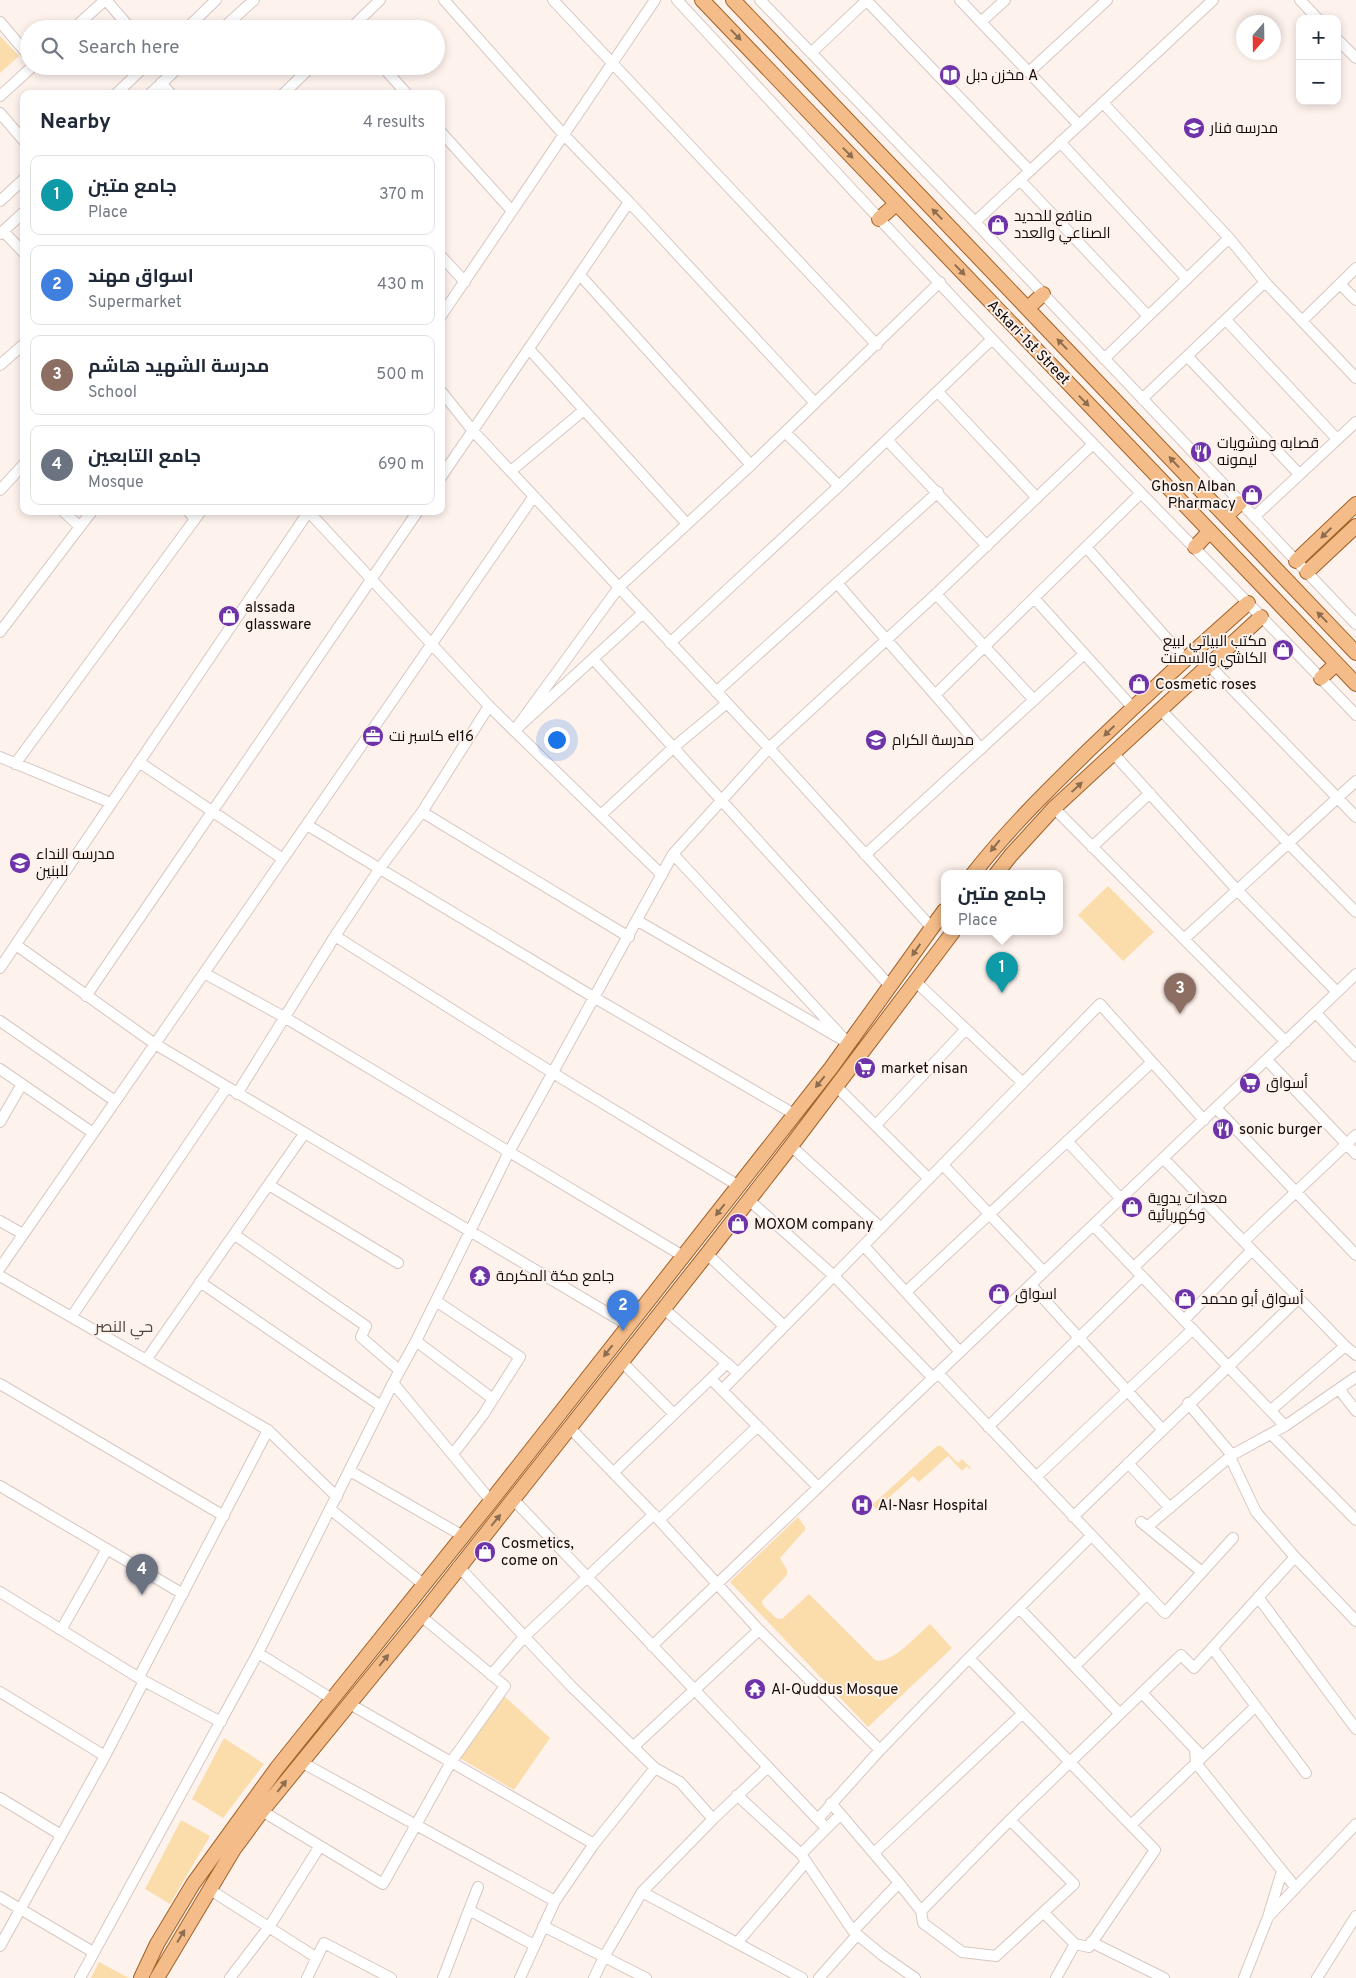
<!DOCTYPE html>
<meta charset="utf-8">
<style>
body{margin:0;font-family:Overpass,Cairo,sans-serif;background:#f6f6f7;color:#1f2937}
.controls{position:absolute;right:15px;top:15px;display:grid;overflow:hidden;border-radius:10px;box-shadow:0 2px 8px #0003}
.controls button{width:45px;height:45px;display:grid;place-items:center;padding:0;border:0;border-bottom:1px solid #e0e1e3;background:#fff;color:#1f2937;font:25px sans-serif}
.compass{position:absolute;left:1236px;top:15px;width:45px;height:45px;border-radius:50%;background:#fff;box-shadow:0 2px 8px #0003;rotate:200deg}
.you{position:absolute;left:556px;top:739px;width:18px;height:18px;margin:-12px;border:4px solid #fff;border-radius:50%;background:#1a73e8;box-shadow:0 0 0 8px #1a73e833}
.badge{display:grid;place-items:center;width:32px;height:32px;border-radius:50%;background:#b45309;color:#fff;font-size:16px;font-weight:700}
.pin{position:absolute;translate:-50% -41px;filter:drop-shadow(0 1px 2px #0008)}
.pin::after{content:'';position:absolute;top:26px;width:18px;height:15px;background:inherit;clip-path:polygon(0 0,100% 0,50% 100%)}
.popup{position:absolute;left:941px;top:870px;width:122px;height:65px;box-sizing:border-box;display:grid;place-content:center;border-radius:10px;background:#fff;filter:drop-shadow(0 1px 4px #0005);font-size:16px;white-space:nowrap;color:#747a83}
.popup b{font-size:19px;color:#1f2937}
.popup::after{content:'';position:absolute;left:50%;top:100%;margin-left:-10px;border:10px solid transparent;border-top-color:#fff}
.list{margin:0;padding:0;list-style:none}
h2{display:flex;justify-content:space-between;align-items:center;height:65px;margin:0;padding:0 20px;font-size:21px}
h2 small{font-size:16px;font-weight:400;color:#747a83}
.list li{display:grid;grid-template-columns:32px 1fr auto;gap:15px;align-items:center;box-sizing:border-box;height:80px;margin:0 10px 10px;padding:0 10px;border:1px solid #e0e1e3;border-radius:10px}
.list b{display:block;font-size:19px;white-space:nowrap}
.list p{margin:0;font-size:16px;white-space:nowrap;color:#747a83}
.list em{font-size:16px;font-style:normal;color:#747a83}
.icon{flex:none;width:28px;height:28px;fill:none;stroke:currentColor;stroke-width:2;stroke-linecap:round;stroke-linejoin:round}
.map{position:relative;flex:none;width:1356px;height:1978px;overflow:hidden}
.search{position:absolute;background:#fff;box-shadow:0 2px 8px #0003;left:20px;top:20px;width:425px;height:55px;display:flex;align-items:center;gap:12px;box-sizing:border-box;padding:0 18px;border-radius:28px;color:#747a83;font-size:19px}
.panel{position:absolute;background:#fff;box-shadow:0 2px 8px #0003;left:20px;top:90px;width:425px;height:425px;border-radius:10px}
.map>svg:first-child{display:block}
</style>
<div class="map">
<svg width="1356" height="1978" viewBox="0 0 1356 1978">
<rect width="100%" height="100%" fill="#fef2ed"/>
<path fill="#fbddab" d="M0,36L19,56L0,73Z
M1108,886L1154,932L1123,961L1078,915Z
M937,1446H941L958,1463L962,1459L971,1468L970,1469L967,1466L962,1471L948,1456L919,1482L913,1476L876,1509L872,1505Z
M798,1517L805,1527V1530L780,1558L787,1570V1575L762,1601L763,1605L776,1618L782,1619L809,1594L875,1660C892,1665 917,1635 930,1624L952,1648L868,1727L730,1582Z
M503,1695L550,1738L514,1790L458,1757Z
M224,1738L264,1764L223,1818L192,1799Z
M181,1820L210,1836L170,1904L145,1889Z
M99,1962L129,1978H91Z"/>
<g fill="none" stroke-linecap="round" stroke-linejoin="round">
<g stroke="#d6c7c2" stroke-width="12">
<path id="minor" d="M106,0L131,29
M444,0L564,135L629,202L815,403
M553,0L877,345
M677,0C783,114 887,229 994,341C1114,467 1236,589 1356,715
M760,0L975,222L1356,624
M960,0L1079,125
M1300,0L1318,19
M867,1L1030,171
M0,22L29,56
M981,22L1005,0
M73,29L105,0
M186,29L216,0
M222,29L254,0
M350,29L380,0
M1337,39L1356,58
M811,53L867,0
M382,66L407,94
M1029,72L1107,0
M161,83L171,94
M116,94L145,66
M150,94L180,66
M283,94L312,66
M0,96L33,66
M1103,103L1229,238L1265,282L1356,378
M0,113L24,141
M441,132L512,211
M1060,142L1187,279
M1020,180L1148,316
M0,201L24,179
M975,222L1213,0
M3,231L24,253
M0,234L24,212
M441,256L465,282
M580,275L751,465
M1340,284L1356,300
M441,316L655,0
M1226,320L1337,439
M1302,321L1356,268
M529,349L687,524
M1188,357L1299,474
M1104,359L1229,238
M0,365L24,344
M441,391L473,431L769,748L932,928
M938,392L1037,498
M1142,399L1265,282
M785,432L839,486
M887,440L987,546
M511,471L584,410
M441,477L629,202
M0,490L24,464
M63,511L80,527
M188,511L195,519
M308,511L489,706L662,875
M1254,517L1356,422
M1086,547L1185,659
M837,583C885,639 934,692 981,749
M936,594L1034,700
M1034,598L1133,708
M643,613L514,731L619,587L751,465L940,282
M0,632L92,511
M670,643L839,486L992,339
M593,659L890,986
M1208,664L1356,817
M716,692L938,492
M936,694L1141,493
M1160,709L1288,843L1356,912
M1113,753L1237,890L1337,992
M0,757L111,803
M139,762L283,859
M15,764L201,511
M1054,808L1286,1042
M422,812L629,937
M601,815L674,747L727,703
M307,825L595,998L794,1114
M1092,847L1150,793
M865,855L1084,654
M638,921L848,1043L673,854
M335,936L553,1073L739,1186
M1184,939L1356,781
M16,945L155,1044L628,1325
M0,968L309,511
M204,973L284,1017L683,1256
M915,981L1023,1083
M86,996L418,511
M1316,1013L1356,1056
M0,1021L115,1101
M1267,1060L1356,1154
M0,1069L93,1133
M837,1087L929,1179
M237,1094L335,936L380,868L422,812L489,706
M1216,1108L1356,1255
M0,1122L22,1084
M876,1125L966,1029
M1067,1141L1121,1199
M791,1146L881,1228
M1163,1158L1345,1346L1356,1355
M943,1165L1044,1272
M269,1185L398,1263
M749,1200L834,1276L933,1378
M0,1221L23,1234
M1093,1225L1285,1426L1232,1455L1147,1527
M235,1235L366,1326L361,1337L399,1370
M1244,1241L1356,1135
M864,1246L960,1352
M707,1254L784,1326
M1134,1267L1204,1200
M0,1268L534,496
M0,1276L268,1430L337,1497
M200,1282L381,1406
M1031,1285L1162,1429
M906,1292L1152,1062
M436,1301L520,1357L483,1415L453,1454
M663,1308L738,1373
M72,1316L227,1087
M1184,1320L1252,1250
M416,1341L493,1399
M146,1360L304,1134
M621,1361L674,1414
M938,1373L1165,1613L1233,1538
M711,1379L818,1487
M393,1383L491,1501
M0,1384L224,1516
M1339,1389L1356,1411
M722,1390L1100,1004L1204,1120
M1188,1403L1232,1455
M1271,1410L1345,1346
M1285,1426L1356,1377
M569,1427L659,1520L759,1630L880,1750
M988,1427L1142,1276
M1271,1434L1356,1520
M1230,1457L1256,1512L1295,1557L1356,1621
M1128,1463L1170,1508
M350,1471L463,1536
M614,1472L727,1363
M1036,1477L1193,1329
M0,1486L183,1594
M513,1499L826,1828
M330,1509L423,1584
M1073,1517L1299,1298
M659,1520L758,1426
M1141,1522L1202,1572
M458,1566L571,1686L655,1768L680,1782L713,1819
M0,1592L144,1681L221,1722
M1258,1597L1356,1729
M1019,1608L1120,1714
M61,1630L107,1549
M652,1646L1356,974
M1213,1649L1306,1773
M258,1653L332,1699
M969,1658L1155,1850L1089,1947L1075,1944L1044,1913
M1075,1666L1147,1594
M491,1675L524,1637L654,1514
M139,1677L268,1430
M0,1692L105,1756
M1142,1693L1200,1754
M348,1703L594,1844
M633,1747L759,1630
M1195,1749L1196,1763L1296,1888
M301,1762L555,1901
M737,1795L801,1854L853,1931L882,1955L915,1978
M0,1798L61,1835
M831,1803L899,1883L921,1911L923,1923L962,1952L996,1956L1074,1884L1010,1820
M262,1811L383,1884L451,1762L505,1686L421,1616
M818,1819L880,1750L969,1658L1091,1536
M1131,1825L1256,1706
M874,1853L1022,1714
M801,1854L840,1815
M478,1887L469,1910L534,1945
M209,1889L317,1958
M642,1892L802,1978
M0,1897L93,1952
M921,1911L1010,1820L1181,1655L1194,1668L1295,1557
M1268,1917L1356,1824
M543,1926L646,1978
M853,1931L899,1883
M1091,1942L1164,1978
M737,1943L806,1862
M0,1946L105,1756L144,1681
M80,1978L258,1653L393,1383L416,1341L509,1152L673,854L769,748L936,594L1093,444
M230,1978L269,1927L320,1846
M307,1978L324,1943L391,1978
M443,1978L469,1910
M520,1978L555,1901L594,1844L655,1768
M594,1978L604,1957L642,1892L713,1819L768,1767
M819,1978L857,1935
M1056,1978L1075,1944
M1244,1978L1268,1917L1282,1871
M1317,1978L1356,1916"/>
</g>
<g stroke="#9f6228" stroke-width="16">
<path id="major" d="M702,0L1356,684
M733,0L1356,653
M879,219L896,204
M1028,308L1043,294
M1226,516L1240,503
M1195,547L1210,531
M1296,561L1356,504
M1307,572L1356,526
M1321,678L1336,664
M973,874C1009,828 1050,788 1092,747C1143,698 1195,650 1248,603
M996,874L1011,855L1054,808L1261,617
M141,1978L157,1944L193,1884L277,1768L491,1501L831,1068L944,911
M157,1978L234,1849L262,1811L421,1616L707,1254L791,1146L953,932"/>
</g>
<use href="#minor" stroke="#fff" stroke-width="10"/>
<use href="#major" stroke="#f4bc88" stroke-width="14"/>
</g>
<defs><path id="oneway-solid" d="M-6-.8H1V-3.2L6.5 0L1 3.2V.8H-6Z" transform="scale(1.25)"/></defs>
<g fill="#8e6d4f">
<use href="#oneway-solid" transform="translate(736 35) rotate(46)"/>
<use href="#oneway-solid" transform="translate(848 153) rotate(46)"/>
<use href="#oneway-solid" transform="translate(937 214) rotate(-134)"/>
<use href="#oneway-solid" transform="translate(960 270) rotate(46)"/>
<use href="#oneway-solid" transform="translate(1062 344) rotate(-134)"/>
<use href="#oneway-solid" transform="translate(1084 401) rotate(46)"/>
<use href="#oneway-solid" transform="translate(1174 462) rotate(-133)"/>
<use href="#oneway-solid" transform="translate(1326 533) rotate(136)"/>
<use href="#oneway-solid" transform="translate(1322 617) rotate(-134)"/>
<use href="#oneway-solid" transform="translate(1109 731) rotate(136)"/>
<use href="#oneway-solid" transform="translate(1077 787) rotate(-43)"/>
<use href="#oneway-solid" transform="translate(995 846) rotate(129)"/>
<use href="#oneway-solid" transform="translate(916 950) rotate(125)"/>
<use href="#oneway-solid" transform="translate(820 1082) rotate(129)"/>
<use href="#oneway-solid" transform="translate(720 1210) rotate(128)"/>
<use href="#oneway-solid" transform="translate(608 1351) rotate(128)"/>
<use href="#oneway-solid" transform="translate(496 1520) rotate(-51)"/>
<use href="#oneway-solid" transform="translate(384 1660) rotate(-51)"/>
<use href="#oneway-solid" transform="translate(282 1786) rotate(-52)"/>
<use href="#oneway-solid" transform="translate(181 1936) rotate(-59)"/>
</g>
<defs>
<g id="library-disc" transform="scale(1.125)"><circle r="9.5" fill="#6f33a9" stroke="#fef2ed"/><path d="M-6-4Q-3-5.5-.7-3.5V5Q-3 3-6 4ZM6-4Q3-5.5 .7-3.5V5Q3 3 6 4Z" fill="#fff"/></g>
<g id="school-disc" transform="scale(1.125)"><circle r="9.5" fill="#6f33a9" stroke="#fef2ed"/><path d="M0-5L7-2L0 1L-7-2ZM-4 1L0 2.5L4 1V4Q0 6-4 4Z" fill="#fff"/></g>
<g id="shop-disc" transform="scale(1.125)"><circle r="9.5" fill="#6f33a9" stroke="#fef2ed"/><path d="M-5-2.5h2.3a2.7 3.5 0 0 1 5.4 0H5L5.5 6h-11ZM-1.5-2.5h3a1.5 2.3 0 0 0-3 0Z" fill="#fff"/></g>
<g id="restaurant-disc" transform="scale(1.125)"><circle r="9.5" fill="#6f33a9" stroke="#fef2ed"/><path d="M-5-6h1v4h1v-4h1v4h1v-4h1v5L-1.5 .5V6h-2V.5L-5-1ZM5-6V6H3V1.5H1.5Q1.5-4 5-6Z" fill="#fff"/></g>
<g id="office-disc" transform="scale(1.125)"><circle r="9.5" fill="#6f33a9" stroke="#fef2ed"/><path d="M-6-3h4V-5.5h4V-3h4V5H-6ZM-1-4.5V-3h2v-1.5ZM-6 0V1H6V0Z" fill="#fff"/></g>
<g id="supermarket-disc" transform="scale(1.125)"><circle r="9.5" fill="#6f33a9" stroke="#fef2ed"/><path d="M-6-5.5h2.5l.6 2H6L4.5 2H-2.5L-4.4-4H-6ZM-1.5 3.2a1.3 1.3 0 1 0 .1 0ZM3 3.2a1.3 1.3 0 1 0 .1 0Z" fill="#fff"/></g>
<g id="temple-disc" transform="scale(1.125)"><circle r="9.5" fill="#6f33a9" stroke="#fef2ed"/><path d="M0-6L5-2H3V0L6.5 2.5H4V6H1.5V3h-3V6H-4V2.5H-6.5L-3 0V-2H-5Z" fill="#fff"/></g>
<g id="hospital-disc" transform="scale(1.125)"><circle r="9.5" fill="#6f33a9" stroke="#fef2ed"/><path d="M-5-5h3v3.5h4V-5h3V5h-3V1.5h-4V5h-3Z" fill="#fff"/></g>
</defs>
<g fill-rule="evenodd">
<use href="#library-disc" x="950" y="75"/>
<use href="#school-disc" x="1194" y="128"/>
<use href="#shop-disc" x="998" y="225"/>
<use href="#restaurant-disc" x="1201" y="452"/>
<use href="#shop-disc" x="1252" y="495"/>
<use href="#shop-disc" x="229" y="616"/>
<use href="#shop-disc" x="1283" y="650"/>
<use href="#shop-disc" x="1139" y="684"/>
<use href="#office-disc" x="373" y="736"/>
<use href="#school-disc" x="876" y="740"/>
<use href="#school-disc" x="20" y="863"/>
<use href="#supermarket-disc" x="865" y="1068"/>
<use href="#supermarket-disc" x="1250" y="1083"/>
<use href="#restaurant-disc" x="1223" y="1129"/>
<use href="#shop-disc" x="1132" y="1207"/>
<use href="#shop-disc" x="738" y="1224"/>
<use href="#temple-disc" x="480" y="1276"/>
<use href="#shop-disc" x="999" y="1294"/>
<use href="#shop-disc" x="1185" y="1299"/>
<use href="#hospital-disc" x="862" y="1505"/>
<use href="#shop-disc" x="485" y="1552"/>
<use href="#temple-disc" x="755" y="1689"/>
</g>
<g text-anchor="middle" stroke-width="4" stroke-linejoin="round" paint-order="stroke">
<g font-size="15" fill="#110c0a" stroke="#fef2ed" text-anchor="start">
<text x="966" y="80">مخزن دبل A</text>
<text x="1210" y="133">مدرسه فنار</text>
<text x="1014" y="221">منافع للحديد<tspan x="1014" dy="17">الصناعي والعدد</tspan></text>
<text x="1217" y="448">قصابه ومشويات<tspan x="1217" dy="17">ليمونه</tspan></text>
<text x="1236" y="491" text-anchor="end">Ghosn Alban<tspan x="1236" dy="17">Pharmacy</tspan></text>
<text x="245" y="612">alssada<tspan x="245" dy="17">glassware</tspan></text>
<text x="1267" y="646" text-anchor="end">مكتب البياتي لبيع<tspan x="1267" dy="17">الكاشي والسمنت</tspan></text>
<text x="1155" y="689">Cosmetic roses</text>
<text x="389" y="741">كاسبر نت el16</text>
<text x="892" y="745">مدرسة الكرام</text>
<text x="36" y="859">مدرسه النداء<tspan x="36" dy="17">للبنين</tspan></text>
<text x="881" y="1073">market nisan</text>
<text x="1266" y="1088">أسواق</text>
<text x="1239" y="1134">sonic burger</text>
<text x="1148" y="1203">معدات يدوية<tspan x="1148" dy="17">وكهربائية</tspan></text>
<text x="754" y="1229">MOXOM company</text>
<text x="496" y="1281">جامع مكة المكرمة</text>
<text x="1015" y="1299">اسواق</text>
<text x="1201" y="1304">أسواق أبو محمد</text>
<text x="878" y="1510">Al-Nasr Hospital</text>
<text x="501" y="1548">Cosmetics,<tspan x="501" dy="17">come on</tspan></text>
<text x="771" y="1694">Al-Quddus Mosque</text>
</g>
<g font-size="15" fill="#110c0a" stroke="#fef2ed">
<text transform="translate(1029 342) rotate(46)" y="5">Askari-1st Street</text>
</g>
<g font-size="16" fill="#534742" stroke="#fef2ed">
<text x="124" y="1332">حي النصر</text>
</g>
</g>
</svg>
<div class="controls">
<button>+</button>
<button>−</button>
</div>
<svg class="compass" viewBox="-18 -18 36 36"><path d="M0-13l5 13h-10z" fill="#e53935"/><path d="M0 13l5-13h-10z" fill="#747a83"/></svg>
<div class="you"></div>
<div class="pin badge" style="left:1002px;top:993px;background:#0f9aa8">1</div>
<div class="popup"><b>جامع متين</b>Place</div>
<div class="pin badge" style="left:623px;top:1331px;background:#3f7fe0">2</div>
<div class="pin badge" style="left:1180px;top:1014px;background:#8d6e63">3</div>
<div class="pin badge" style="left:142px;top:1595px;background:#6b7280">4</div>
<div class="search"><svg class="icon" aria-label="search" viewBox="0 0 24 24"><circle cx="10" cy="10" r="6"/><path d="M15 15l6 6"/></svg>Search here</div>
<section class="panel">
<h2>Nearby<small>4 results</small></h2>
<ul class="list">
<li><span class="badge" style="background:#0f9aa8">1</span><div><b>جامع متين</b><p>Place</p></div><em>370 m</em></li>
<li><span class="badge" style="background:#3f7fe0">2</span><div><b>اسواق مهند</b><p>Supermarket</p></div><em>430 m</em></li>
<li><span class="badge" style="background:#8d6e63">3</span><div><b>مدرسة الشهيد هاشم</b><p>School</p></div><em>500 m</em></li>
<li><span class="badge" style="background:#6b7280">4</span><div><b>جامع التابعين</b><p>Mosque</p></div><em>690 m</em></li>
</ul>
</section>
</div>
